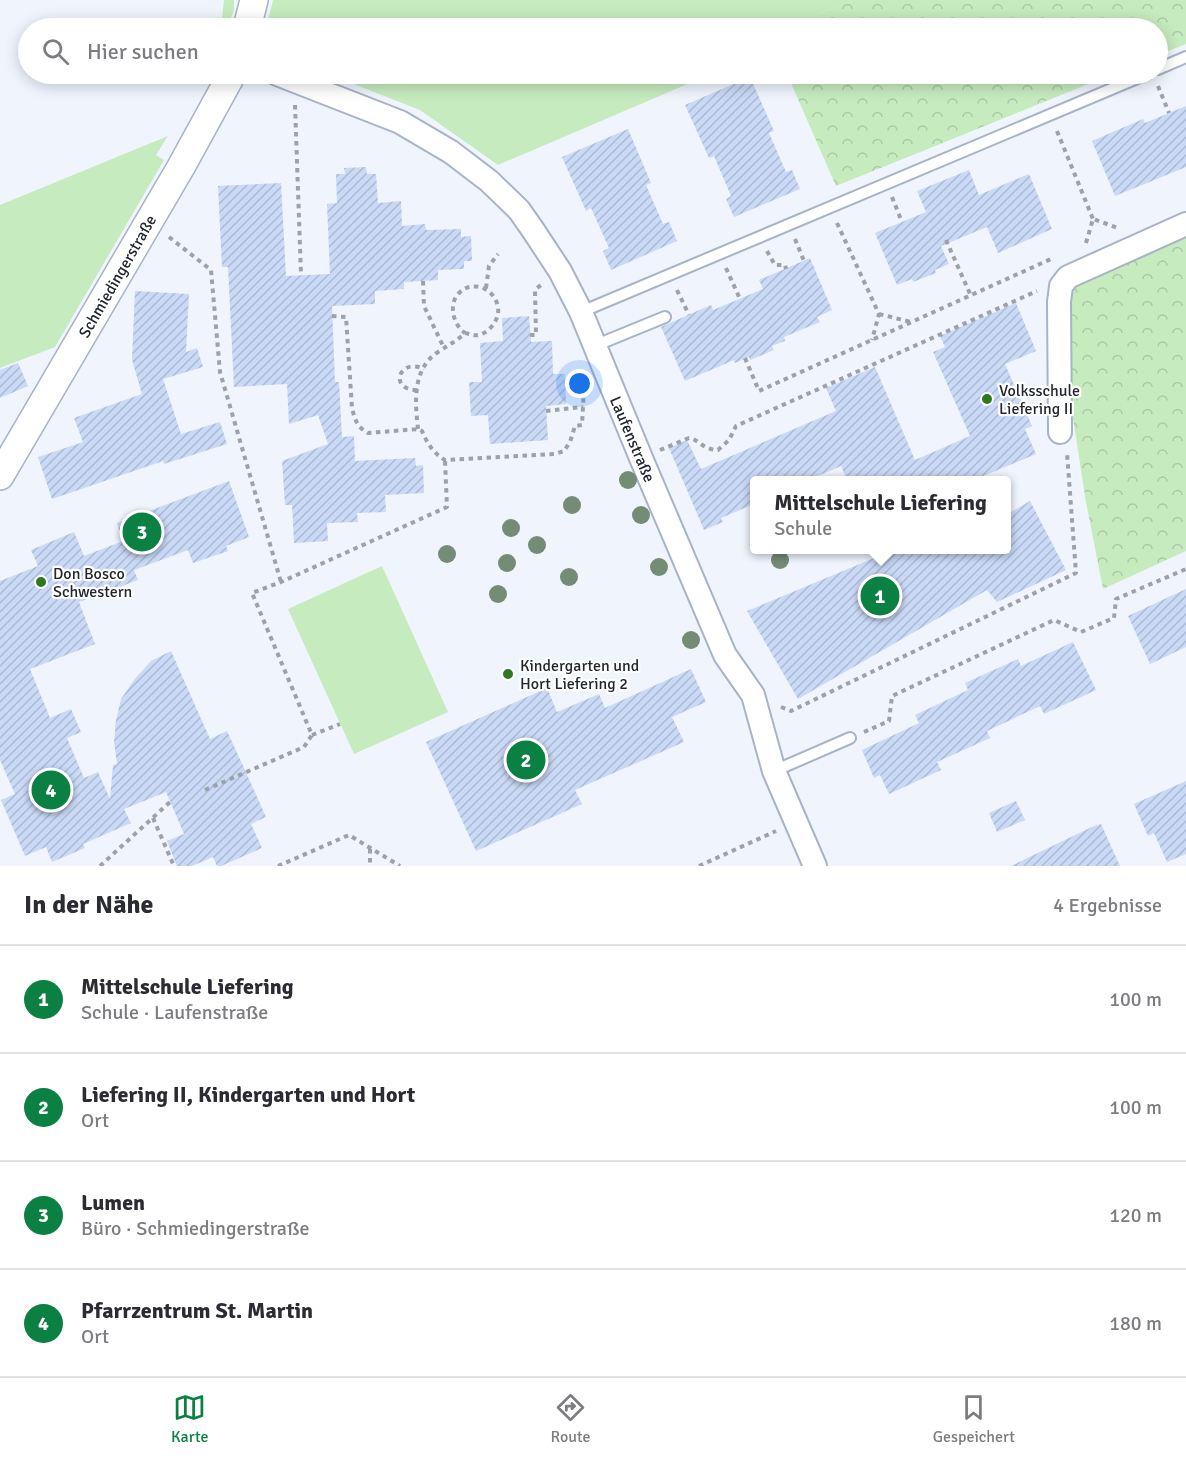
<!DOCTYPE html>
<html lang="de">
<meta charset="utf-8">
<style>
body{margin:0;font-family:Signika,sans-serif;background:#f2f2f3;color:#2b2b33}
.you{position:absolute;left:580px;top:384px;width:21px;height:21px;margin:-15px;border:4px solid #fff;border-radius:50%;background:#1a73e8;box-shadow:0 0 0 9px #1a73e833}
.badge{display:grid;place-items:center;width:39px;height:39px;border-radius:50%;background:#0b8043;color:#fff;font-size:20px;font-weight:700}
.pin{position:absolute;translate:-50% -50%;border:3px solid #fff;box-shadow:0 2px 6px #0006}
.popup{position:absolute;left:750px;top:476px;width:261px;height:78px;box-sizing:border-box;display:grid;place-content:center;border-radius:6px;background:#fff;filter:drop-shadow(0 2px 4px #0005);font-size:20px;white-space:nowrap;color:#7c7c81}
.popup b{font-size:22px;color:#2b2b33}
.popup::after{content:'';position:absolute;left:50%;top:100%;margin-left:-12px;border:12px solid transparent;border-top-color:#fff}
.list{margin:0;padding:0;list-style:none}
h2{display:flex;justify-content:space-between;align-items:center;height:78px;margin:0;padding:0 24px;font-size:26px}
h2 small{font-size:20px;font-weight:400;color:#7c7c81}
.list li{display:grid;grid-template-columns:39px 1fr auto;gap:18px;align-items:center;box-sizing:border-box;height:108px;padding:0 24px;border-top:2px solid #e1e1e2}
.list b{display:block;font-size:22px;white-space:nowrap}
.list p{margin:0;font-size:20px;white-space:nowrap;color:#7c7c81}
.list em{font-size:20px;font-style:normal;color:#7c7c81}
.icon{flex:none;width:33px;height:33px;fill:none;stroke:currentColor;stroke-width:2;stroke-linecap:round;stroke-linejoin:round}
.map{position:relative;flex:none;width:1186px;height:866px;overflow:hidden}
.search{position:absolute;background:#fff;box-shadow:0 3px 15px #0003;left:18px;right:18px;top:18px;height:66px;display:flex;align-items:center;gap:15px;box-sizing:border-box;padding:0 21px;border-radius:33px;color:#7c7c81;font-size:22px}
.sheet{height:510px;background:#fff}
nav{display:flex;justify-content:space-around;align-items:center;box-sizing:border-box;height:84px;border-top:2px solid #e1e1e2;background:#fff;font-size:16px;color:#7c7c81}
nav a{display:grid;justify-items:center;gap:3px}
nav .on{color:#0b8043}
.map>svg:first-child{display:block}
</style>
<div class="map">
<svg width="1186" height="866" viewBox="0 0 1186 866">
<defs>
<pattern id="forest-crowns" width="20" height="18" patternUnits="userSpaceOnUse" patternTransform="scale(1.5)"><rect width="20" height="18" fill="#c6ebbe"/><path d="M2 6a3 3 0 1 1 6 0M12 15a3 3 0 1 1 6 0" fill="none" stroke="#aac9a4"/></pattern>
<pattern id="building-hatch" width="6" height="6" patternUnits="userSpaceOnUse" patternTransform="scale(1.5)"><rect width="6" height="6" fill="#cad9f6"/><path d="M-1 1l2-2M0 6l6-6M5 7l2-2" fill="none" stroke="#adbad3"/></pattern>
</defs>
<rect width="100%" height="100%" fill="#eff4fd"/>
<path fill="#c6ebbe" d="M224,0H234V10L227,28H221Z
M273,0H856L812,16L797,28H266Z
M328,74H711L498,165L420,110Z
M168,136L156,155L164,160L55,347L0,368V205Z
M382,566L448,712L354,754L288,609Z"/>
<path fill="url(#forest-crowns)" d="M856,0H1186V44L1158,55V28H797L812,16Z
M787,74H1113L836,186Z
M1186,233V551L1103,589L1086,502L1072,412L1067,345L1070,296L1080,282Z"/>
<path fill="url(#building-hatch)" d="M750,77L774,131L769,133L786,172L792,170L800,189L734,217L726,199L731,196L714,156L709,158L685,105Z
M1186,106V167L1115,196L1092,141L1143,119L1145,123Z
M628,129L651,183L646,185L663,224L669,222L677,241L611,270L603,251L609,248L591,208L586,211L562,157Z
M366,167L367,174H376L378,203L401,201L402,226L425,224L426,230L461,229V237L471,236L472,261H464V269L438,270V280L404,282V289L375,291V304L332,306L335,382H339L342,437L354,436L355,461L415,458L416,466L423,465L424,493L385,495L386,512L357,513L358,522L327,523L328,541L294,543L292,505H285L282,461L328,444L318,415L289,424L287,384L234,387L228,267H222L218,186L281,183L286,276L330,274L327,204L337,203L336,174H345L344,168Z
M969,170L979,195L1029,174L1052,229L998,253L987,227L941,246L949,264L935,270L936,273L913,282L912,279L897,285L875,233L926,212L917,191Z
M810,258L832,310L817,317L820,322L784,337L785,341L772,346L774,350L750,360L749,357L735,363L734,360L685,381L661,327L711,305L713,310L763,289L759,280Z
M135,291L189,294L186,352L197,348L203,367L163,379L181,434L220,422L227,444L164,464L163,461L52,499L38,457L83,442L74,418L142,394L132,360Z
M1016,303L1036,351L1005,364L1032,426L1025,429L1036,454L974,480H847L841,466L808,480H754V504L721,518L723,522L704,530L669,448L687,440L701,469L836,411L826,388L875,367L915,460L970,436L933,352L945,347L940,336Z
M529,316L531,342L552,341L553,374H565L566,404L546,406L548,440L490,444L488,415L471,416L469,382H482L480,343L503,341L502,318Z
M18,363L28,386L0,398V370Z
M229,481L249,537L226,546L228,551L193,563L188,550L134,570L138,580L79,602L95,644L30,669L50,718L71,709L81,732L67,738L84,778L98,772L110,799L113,765L117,764L114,742L116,720L121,699L134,680L151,661L171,651L210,739L227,731L244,768L266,817L251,824L262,848L221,866H217L213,857L192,866H177L167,841L184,834L166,792L124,809L131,823L83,844L85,848L52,862L46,847L25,856L1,800L15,794L0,760V581L38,566L31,550L74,532L84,556L123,541L117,523Z
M1030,501L1066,570L997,602L987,590L798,699L747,611L879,556L876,549H1006V515Z
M1186,589V647L1150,664L1128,616Z
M1073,642L1096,690L1044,714L1040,706L987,731L990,738L937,762L941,770L889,794L880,775L874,778L862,750L919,723L915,715L968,690L965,683L1018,659L1021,666Z
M691,669L706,702L672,717L684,742L575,790L582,804L476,851L426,742L547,688L557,712L599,694L605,708Z
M1186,781V854L1167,862L1154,833L1148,836L1134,804Z
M1016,801L1025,820L997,832L989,813Z
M1101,824L1120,866H1011L1094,826Z"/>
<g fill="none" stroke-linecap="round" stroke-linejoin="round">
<g stroke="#a8b3c8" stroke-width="14">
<path id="service" d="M1158,69L1186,57
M581,312L1147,74
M594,346L665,317
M774,771L850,738"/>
</g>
<g stroke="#a8b3c8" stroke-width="26">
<path id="minor" d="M277,74L400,122L451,152L489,181L519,210L533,230L560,271L581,312L641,458L725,655L753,695L774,771L815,866
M1060,432L1059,302L1061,286L1068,277L1186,224"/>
</g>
<g stroke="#a8b3c8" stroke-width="30">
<path id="tertiary" d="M247,28L254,0
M0,476L181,167L232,74"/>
</g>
<path stroke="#9ca1aa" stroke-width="4" stroke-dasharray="4.5 4.5" stroke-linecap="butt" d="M1158,86L1169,113
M295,105L301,275
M1057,131L1093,219
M892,197L902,222
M837,223L879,314L872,340
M169,237L211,270L220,372L281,582
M795,239L804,261
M946,240L971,296
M1086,243L1093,219L1118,228
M767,251L775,265H785L786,269
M726,268L740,299
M423,281L424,306L444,348
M486,288L489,266L498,254
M677,290L689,315
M879,314L911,322
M332,316L346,317L352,408C355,420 357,427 368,433L418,429L422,431C427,443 433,453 445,460L555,454L564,451L570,442L575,426L582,425L584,388L588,386
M530,335H536L535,290L542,284
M745,358L759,391L1051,259
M417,390C388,390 399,357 424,369
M546,411L583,407
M418,429C415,402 412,369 438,352C448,345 457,341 465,333C470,334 474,336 479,335C490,332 500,319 498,307C495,289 473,279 459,293C448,304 453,325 465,333
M660,450L689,438C700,440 703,450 718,450L729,440L736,426L1037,291
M781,707L791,711L1076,573L1067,453
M864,732L889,721L892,696L1054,620L1081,632L1114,618L1116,599L1186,569
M312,735L340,724
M205,790L304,747L312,735L252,593L281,582L447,507L445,460
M153,818L174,866
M370,849V866
M100,866L170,802
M278,866L349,835L400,866
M699,866L776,831"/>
<use href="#service" stroke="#fff" stroke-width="10"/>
<use href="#minor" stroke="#fff" stroke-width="22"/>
<use href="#tertiary" stroke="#fff" stroke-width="27"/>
</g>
<g fill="#748b76">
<circle cx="628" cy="480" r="9"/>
<circle cx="572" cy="505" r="9"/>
<circle cx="641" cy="515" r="9"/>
<circle cx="511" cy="528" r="9"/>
<circle cx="537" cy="545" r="9"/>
<circle cx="447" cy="554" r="9"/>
<circle cx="780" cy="560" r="9"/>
<circle cx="507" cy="563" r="9"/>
<circle cx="659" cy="567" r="9"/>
<circle cx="569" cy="577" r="9"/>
<circle cx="498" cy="594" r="9"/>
<circle cx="691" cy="640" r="9"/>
</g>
<g fill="#2e781d" stroke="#fff" stroke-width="2">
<circle cx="987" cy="399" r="6"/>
<circle cx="41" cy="582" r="6"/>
<circle cx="508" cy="674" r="6"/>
</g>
<g text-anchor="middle" stroke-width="4.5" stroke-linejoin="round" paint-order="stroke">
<g font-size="16" fill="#22262f" stroke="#fff">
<text transform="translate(117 276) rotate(-60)" y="6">Schmiedingerstraße</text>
<text transform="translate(633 439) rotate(67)" y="6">Laufenstraße</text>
</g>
<g font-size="16" fill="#22262f" stroke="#fff" text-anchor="start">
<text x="999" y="396">Volksschule<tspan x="999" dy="18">Liefering II</tspan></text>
<text x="53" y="579">Don Bosco<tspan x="53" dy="18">Schwestern</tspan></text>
<text x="520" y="671">Kindergarten und<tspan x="520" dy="18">Hort Liefering 2</tspan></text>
</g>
</g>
</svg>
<div class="you"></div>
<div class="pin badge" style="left:880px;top:596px">1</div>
<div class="popup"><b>Mittelschule Liefering</b>Schule</div>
<div class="pin badge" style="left:526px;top:760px">2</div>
<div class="pin badge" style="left:142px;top:532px">3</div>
<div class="pin badge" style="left:51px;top:790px">4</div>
<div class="search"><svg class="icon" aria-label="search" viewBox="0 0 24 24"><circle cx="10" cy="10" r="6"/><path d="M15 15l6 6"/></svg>Hier suchen</div>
</div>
<section class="sheet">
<h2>In der Nähe<small>4 Ergebnisse</small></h2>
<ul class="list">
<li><span class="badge">1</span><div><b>Mittelschule Liefering</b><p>Schule · Laufenstraße</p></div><em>100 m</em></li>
<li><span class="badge">2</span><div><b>Liefering II, Kindergarten und Hort</b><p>Ort</p></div><em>100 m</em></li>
<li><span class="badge">3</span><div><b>Lumen</b><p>Büro · Schmiedingerstraße</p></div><em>120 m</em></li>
<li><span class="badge">4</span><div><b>Pfarrzentrum St. Martin</b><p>Ort</p></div><em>180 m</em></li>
</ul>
</section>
<nav>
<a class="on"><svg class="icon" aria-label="map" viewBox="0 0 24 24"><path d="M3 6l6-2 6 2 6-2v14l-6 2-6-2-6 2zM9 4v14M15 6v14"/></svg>Karte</a>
<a><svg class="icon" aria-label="directions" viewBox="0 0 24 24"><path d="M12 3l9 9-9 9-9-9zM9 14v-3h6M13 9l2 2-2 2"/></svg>Route</a>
<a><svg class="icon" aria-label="saved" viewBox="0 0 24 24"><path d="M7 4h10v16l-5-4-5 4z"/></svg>Gespeichert</a>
</nav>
